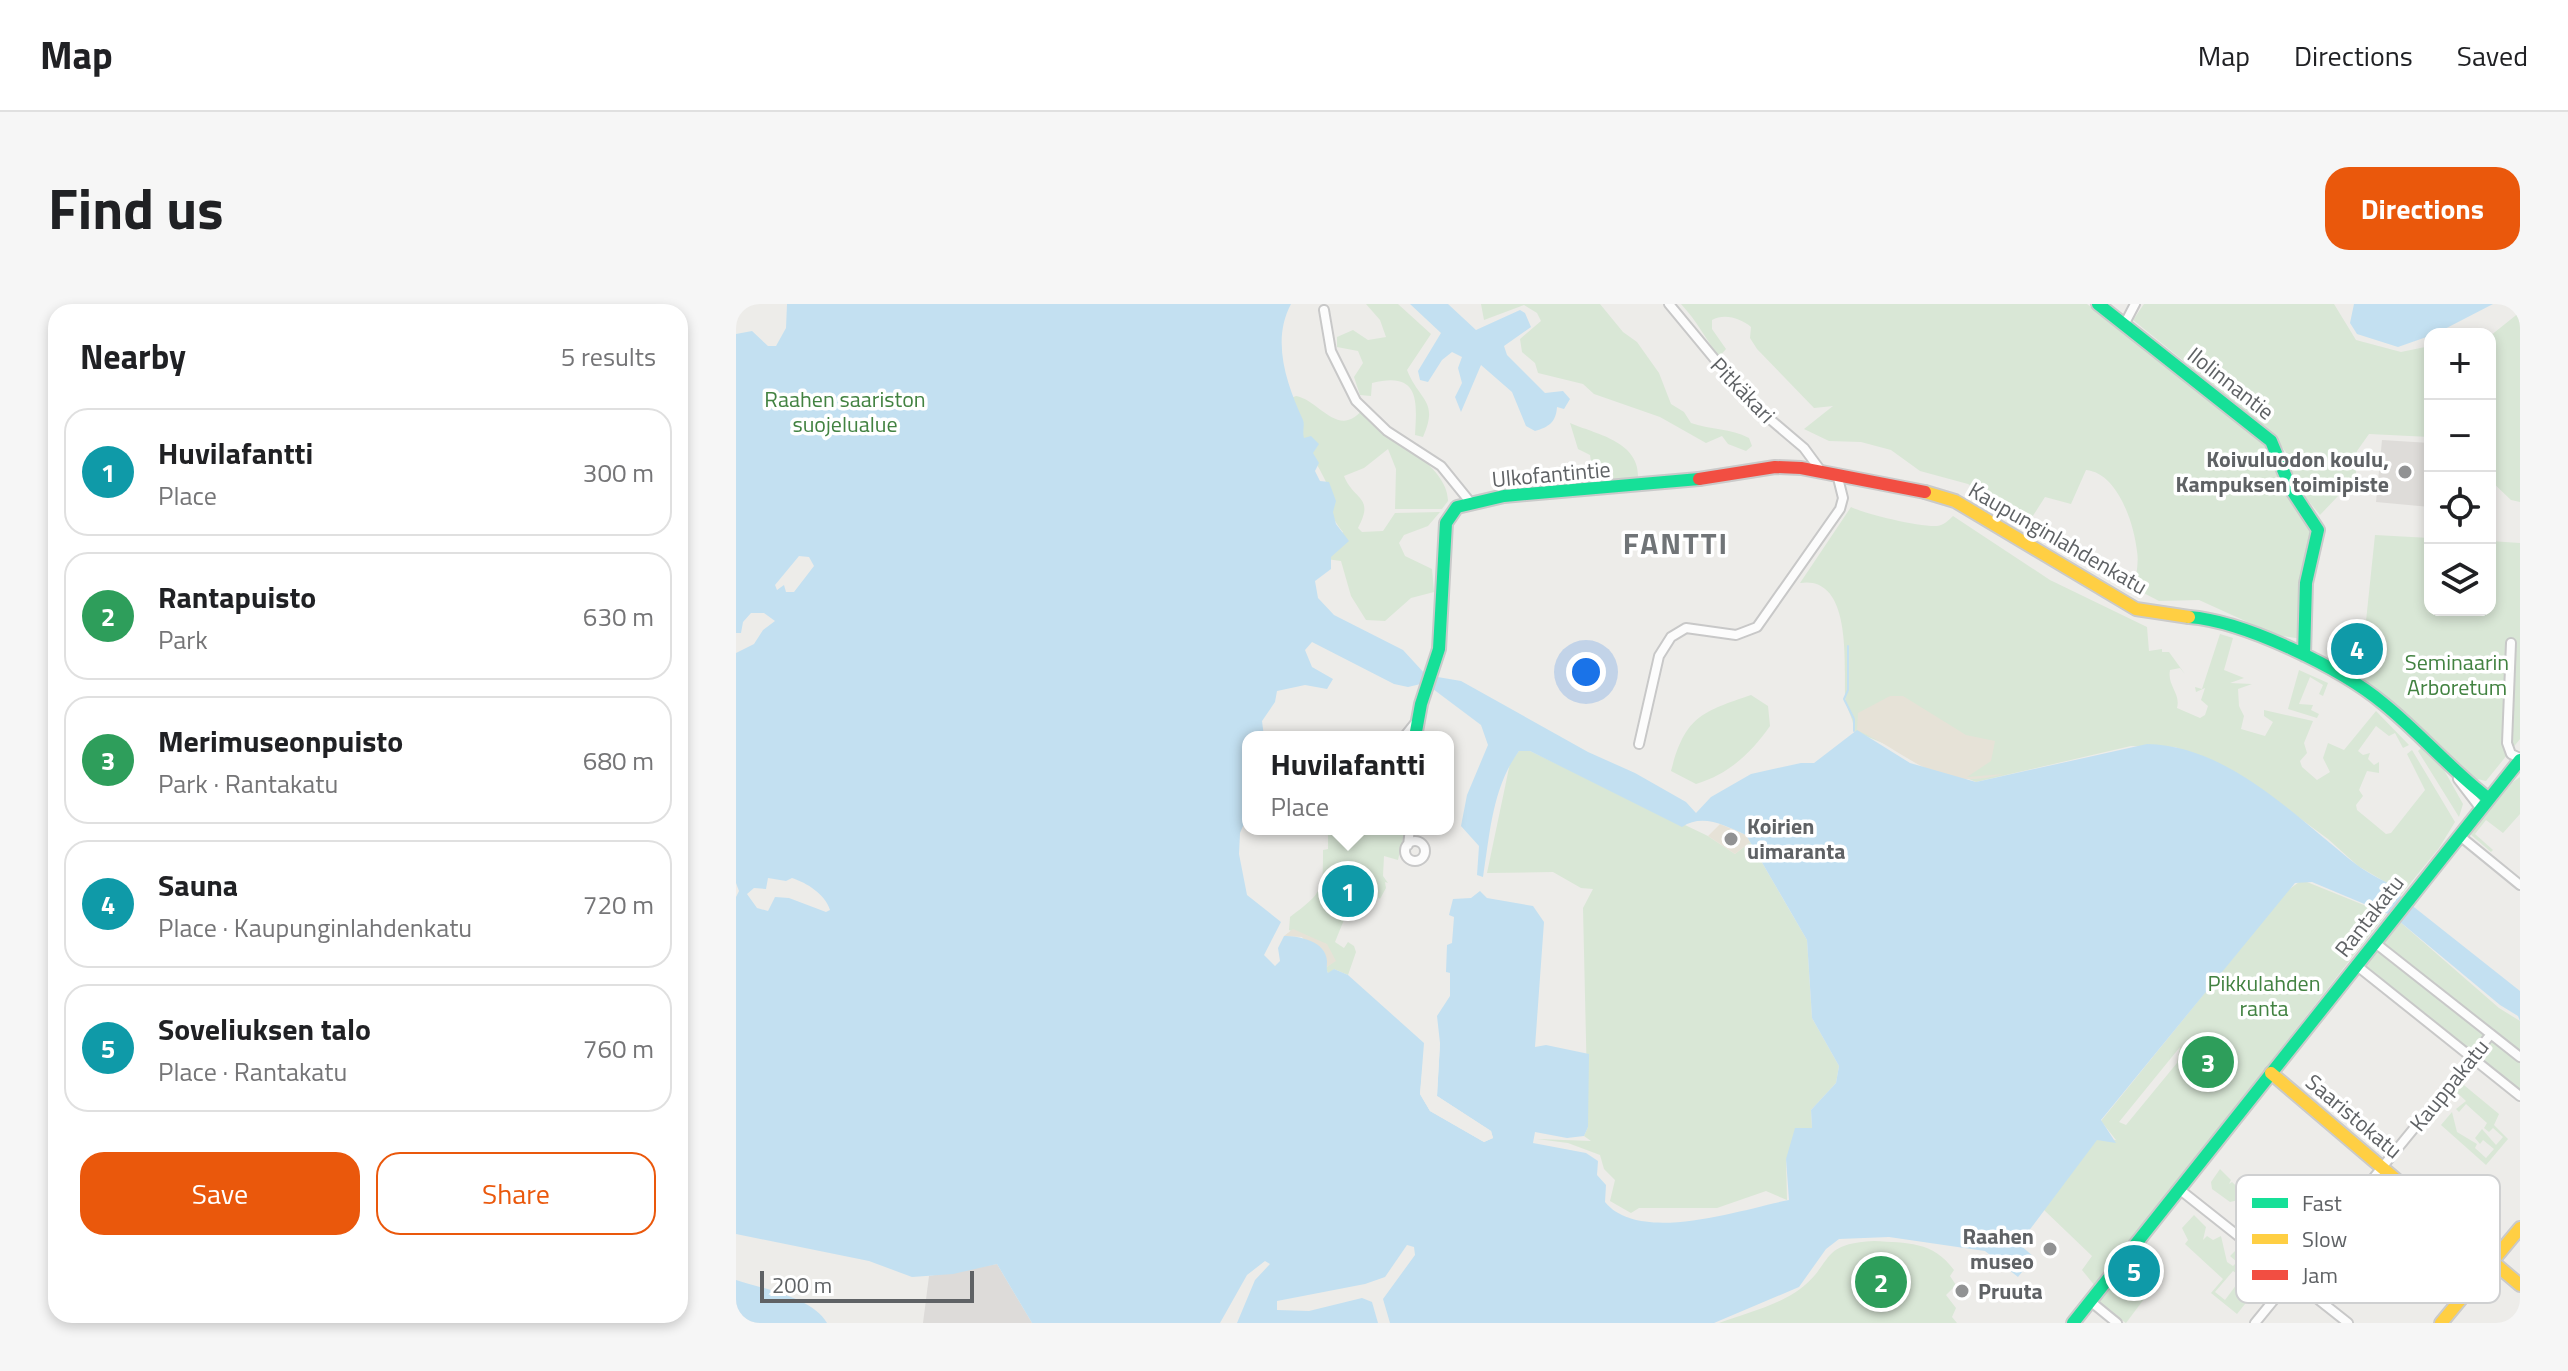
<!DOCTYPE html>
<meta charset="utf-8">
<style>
body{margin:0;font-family:"Titillium Web",sans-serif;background:#f6f6f6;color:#202124}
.controls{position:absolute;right:24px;top:24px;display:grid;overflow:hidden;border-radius:16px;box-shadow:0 4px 12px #0003}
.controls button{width:72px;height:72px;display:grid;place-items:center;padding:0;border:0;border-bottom:2px solid #e0e0e0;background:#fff;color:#202124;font:40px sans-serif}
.scale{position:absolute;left:24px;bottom:20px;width:214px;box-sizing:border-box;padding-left:8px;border:4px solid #5f6265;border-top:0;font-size:22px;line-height:28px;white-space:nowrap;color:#5f6265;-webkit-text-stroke:6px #fff;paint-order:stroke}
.you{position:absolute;left:850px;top:368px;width:28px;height:28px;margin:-20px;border:6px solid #fff;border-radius:50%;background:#1a73e8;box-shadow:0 0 0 12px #1a73e833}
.badge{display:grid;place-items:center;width:52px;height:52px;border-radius:50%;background:#ea580c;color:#fff;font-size:26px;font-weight:700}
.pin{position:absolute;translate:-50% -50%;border:4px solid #fff;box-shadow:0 2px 8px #0006}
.popup{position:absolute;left:506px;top:427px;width:212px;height:104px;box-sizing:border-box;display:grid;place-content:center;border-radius:16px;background:#fff;filter:drop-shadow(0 2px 6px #0005);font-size:26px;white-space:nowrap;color:#757577}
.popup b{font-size:30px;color:#202124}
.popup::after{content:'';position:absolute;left:50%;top:100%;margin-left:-16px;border:16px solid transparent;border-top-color:#fff}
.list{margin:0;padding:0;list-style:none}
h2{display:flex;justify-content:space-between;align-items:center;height:104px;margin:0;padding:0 32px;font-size:34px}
h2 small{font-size:26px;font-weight:400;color:#757577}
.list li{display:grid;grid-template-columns:52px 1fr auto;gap:24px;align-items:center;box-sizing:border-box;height:128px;margin:0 16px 16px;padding:0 16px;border:2px solid #e0e0e0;border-radius:24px}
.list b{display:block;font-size:30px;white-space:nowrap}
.list p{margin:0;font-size:26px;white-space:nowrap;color:#757577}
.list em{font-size:26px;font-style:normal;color:#757577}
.actions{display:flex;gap:16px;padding:24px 32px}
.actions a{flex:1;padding:18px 0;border:2px solid #ea580c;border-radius:24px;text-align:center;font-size:28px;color:#ea580c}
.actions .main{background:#ea580c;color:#fff}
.icon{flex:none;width:44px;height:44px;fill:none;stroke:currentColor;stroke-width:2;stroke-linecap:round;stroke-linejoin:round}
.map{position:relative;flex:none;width:1784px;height:1019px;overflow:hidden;border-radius:24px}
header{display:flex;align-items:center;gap:48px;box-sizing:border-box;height:112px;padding:0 40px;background:#fff;border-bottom:2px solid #e0e0e0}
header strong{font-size:38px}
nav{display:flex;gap:44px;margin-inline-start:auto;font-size:28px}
.intro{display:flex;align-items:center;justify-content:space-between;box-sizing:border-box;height:192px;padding:0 48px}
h1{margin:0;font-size:56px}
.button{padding:20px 36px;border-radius:24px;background:#ea580c;color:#fff;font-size:28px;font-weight:700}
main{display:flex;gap:48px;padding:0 48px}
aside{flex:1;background:#fff;border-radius:24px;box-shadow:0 4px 12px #0003}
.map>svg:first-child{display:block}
</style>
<header>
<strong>Map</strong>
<nav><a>Map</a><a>Directions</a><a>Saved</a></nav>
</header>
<div class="intro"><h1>Find us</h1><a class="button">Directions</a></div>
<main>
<aside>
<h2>Nearby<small>5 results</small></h2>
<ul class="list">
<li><span class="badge" style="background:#0f9aa8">1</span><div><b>Huvilafantti</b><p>Place</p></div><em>300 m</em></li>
<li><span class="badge" style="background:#2e9e5b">2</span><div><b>Rantapuisto</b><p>Park</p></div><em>630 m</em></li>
<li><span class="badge" style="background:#2e9e5b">3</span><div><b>Merimuseonpuisto</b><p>Park · Rantakatu</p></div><em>680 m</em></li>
<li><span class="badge" style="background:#0f9aa8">4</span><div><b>Sauna</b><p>Place · Kaupunginlahdenkatu</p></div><em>720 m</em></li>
<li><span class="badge" style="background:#0f9aa8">5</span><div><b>Soveliuksen talo</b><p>Place · Rantakatu</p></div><em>760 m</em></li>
</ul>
<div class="actions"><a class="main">Save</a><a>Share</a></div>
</aside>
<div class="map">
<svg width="1784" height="1019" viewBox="0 0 1784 1019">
<rect width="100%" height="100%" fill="#edece9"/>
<path fill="#dddbd9" d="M261,960L296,1019H187L193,972Z"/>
<path fill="#dedcd9" d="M1646,136L1694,139V203L1640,198Z"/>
<path fill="#d9e7d6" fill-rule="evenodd" d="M630,0H662L695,30L671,66C684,98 703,96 687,133L679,131C681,97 684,67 636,79L635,92L624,91L618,73L627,59L622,47L601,43V33L617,26L632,36L650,33L644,16Z
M745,0H864L887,28L901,38L923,69L935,100L948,108L955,119C976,126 994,124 1013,134L1016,142L1010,147L992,140L986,132L970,139L924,113L858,90L847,80L802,69L799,59L786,48L784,35L805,17L801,9L788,1L748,16Z
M945,0H1351L1533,139L1574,219L1577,230L1566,335L1540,331L1463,296L1423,297L1398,284C1400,272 1403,259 1401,247C1398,220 1382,169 1350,166L1335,200L1309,193L1293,218L1232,180L1184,167L1155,146L1125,138L1093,137L1068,125L1097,102L1078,104L1021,45L1014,34L1015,23C1005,14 988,9 976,16V25L990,45L983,53C969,34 961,17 945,0Z
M1408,0H1598L1620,36L1665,48L1694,42V133L1633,130L1621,147L1619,191L1604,190L1584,211L1556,177L1552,151L1533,126L1397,16Z
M1784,8V198L1775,196L1754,176V32Z
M560,92C583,96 602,135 626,106C649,130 713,162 712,197L706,205H659L660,165L652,145L628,164L608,172C618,197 639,192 622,224L626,228L647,227L659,209L704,208L692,222L668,231L663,239L669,252L696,265L698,288L675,294L649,317L630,316L615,292L605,257L590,255V265L588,243L607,228C589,206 601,209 594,188C584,158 554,127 555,94Z
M834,119C859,130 904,137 902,174L858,176L854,151L842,145Z
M1115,203C1129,210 1183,223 1201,222C1208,221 1212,217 1217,212L1314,276L1411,323L1413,347L1426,345V348H1433L1449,370L1444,364L1434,366C1431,382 1445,389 1441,404L1464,414L1469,411L1472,402L1465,396L1469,384L1460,388L1459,383L1466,385L1484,330L1497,334L1488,366L1508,374L1494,379L1516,380L1502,385L1503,402L1508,412L1505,425L1529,432L1537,418L1528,412V406L1577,417L1568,439L1571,449L1564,457L1566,463L1581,476L1594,468L1587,454L1592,439L1608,446L1640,407L1673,441L1667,444L1659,429L1653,432L1640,422L1622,447L1627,451L1634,449L1632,455L1638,461L1643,458V469L1631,467L1623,486L1627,492L1620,501L1621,506L1650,530L1655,529L1689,486L1671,450L1676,446L1719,518L1703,544L1664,592L1663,586L1622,562L1592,535L1516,479L1485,461L1439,443L1395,442L1240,478L1118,427C1118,413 1109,404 1109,391C1108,358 1116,271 1064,279Z
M1639,231L1694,234V306H1754V237L1784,239V435L1750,477L1737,474L1647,390L1599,359L1614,318L1630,317Z
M1563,366L1592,379L1587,392L1583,390L1587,381L1574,373L1563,400L1577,401L1575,406L1583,410L1581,414L1552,405Z
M1015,391L1032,402L1034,422C1015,449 993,470 960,480L935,467C949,413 965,408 1015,391Z
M1685,444L1708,466L1727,500L1723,513L1682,447Z
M783,447H794L972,532L999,550L1014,538L1071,636L1076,714L1103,762L1100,779L1075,806L1076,824L1050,855L1051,896L1030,887L981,904H903L895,909L874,897L879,876L868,865L864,851L832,839L801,835L855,837L848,832L852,823L847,604L857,585L845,584L817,568L751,569L774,459Z
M1784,473V510L1767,529L1750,516L1739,530L1757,546L1755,548L1734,530L1774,480Z
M604,525H669L662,556L648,552L647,572L652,579L649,578L650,584L644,595L638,591L624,610L617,606L620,583L610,578L603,591L616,596L599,638L608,644L612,638L618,642L620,648L612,671L598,665L593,670L589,664L599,657L590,640L553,626L554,613C587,588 587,587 587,546L592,545V528L603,530Z
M1566,576L1650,610L1359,982L1346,966L1356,952L1307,905L1361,835L1380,836L1365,817L1552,586ZM1444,743L1441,759L1390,821L1383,818Z
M1663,617L1763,704L1784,717V789L1627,663Z
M1723,777L1763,810L1758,821L1772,835L1750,861L1705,821L1716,808L1721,828L1741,840L1739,844L1750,854L1758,845L1747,836L1744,840L1739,834L1746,825L1760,841L1767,833L1757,824L1753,828L1748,824L1751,819L1730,800L1723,808L1720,805L1730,797L1717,785Z
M1484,865L1495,876L1493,880L1496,878L1508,889L1507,895L1494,898L1476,885L1475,878Z
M1458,911L1470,923L1467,936L1471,932L1477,936L1485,932L1491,958L1497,962L1501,958L1494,952L1500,946L1506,951L1511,945L1516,950L1513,955L1519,960L1523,955L1536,965L1531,973L1537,977L1533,983L1539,987L1534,992L1497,967L1479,988L1489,996L1504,976L1517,990L1501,1010L1475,989L1487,975L1449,940L1452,936L1446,924Z
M1138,937C1171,939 1197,937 1218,966L1214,972L1220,981L1210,991L1220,1004L1216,1013L1221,1019H983C1008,1010 1043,1001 1064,985C1099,958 1082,940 1138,937Z
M1383,969L1411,991L1390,1019L1359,998Z"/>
<path fill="#e6e2d7" d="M1154,392H1167L1230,431L1259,437L1255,457L1231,473L1268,470C1200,489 1177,451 1121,426L1122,409Z
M984,520L1010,531L1014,538L999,550L972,532Z
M557,625L591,640L600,657L589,664L566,633L548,632Z"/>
<path fill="#c3e0f1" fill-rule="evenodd" d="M51,0H555C535,37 551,81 567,116C569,121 566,127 568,134L575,132L583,140L577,149L583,159L579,167L584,177L593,178L600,197L597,208L600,220L613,237L595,253V265L579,277L582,294L598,311L667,346L690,371L725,377L852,448L899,469L950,498L960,509L975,493L1015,470L1065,459H1078L1121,426L1174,459L1240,478L1411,440C1494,442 1559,513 1621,561C1634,571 1650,577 1663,586L1664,592L1784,687V717L1782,712L1764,701L1657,612L1576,578L1559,579L1365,816L1380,839L1361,836L1283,940L1298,953L1282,973L1249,947L1153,933L1103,935L1090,945L1063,983L978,1019H501L519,976L534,960L529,957L511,971L484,1019H296L261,960L217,970L176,973L133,957L0,930V593L3,587L0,579V349L18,340L27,326L39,317L28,309H15L7,318L5,329H0V30L16,27L32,42H40L50,24ZM63,252L73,253L78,262L58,288H50L48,281L41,286L39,281ZM576,338L658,380L672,383L689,379L745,421L752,441L731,491L725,522L743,542L741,571L747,573C754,530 756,484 783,447H794L946,523C967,509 989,522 1010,531L1071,636L1076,714L1103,762L1100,779L1075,806L1076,824H1059L1050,855L1053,896C1006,905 904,941 869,898L870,881L861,871L862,857L850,849L797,839L799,828L831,834L848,832L852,823L853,750L810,741L799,743L808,618L797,602L751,594L744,587L735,594L717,595L713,611L718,613L716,639L711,641L710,668L714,669V692L701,712L704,739L701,792L755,827L757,834L748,838L694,807L684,790L688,739L612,671L598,665L592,669C590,665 591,662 591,657C590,637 563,632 548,632L542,644L544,657L539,662L528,651L545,618L511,591L503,550L504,529L512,510V433H528L526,417L539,398L541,387L569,381L591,385L597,375L576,363L569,346ZM32,574L50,577L56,574C71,579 89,590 94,606L90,608L53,594L39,593L32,607L21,604L11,590L18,584L30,585Z
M674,0H712L740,26L784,6L789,9L795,23L768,42L771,51L809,89L827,87L834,95L828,105L821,103C820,118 813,123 799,127L790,122L776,88L745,61L725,108L719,93L726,79L722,64L726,53L716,48L706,56L692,78L684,76L682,67L705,29Z
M1618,0H1757L1699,30L1662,43L1621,30L1614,19Z
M0,976C27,985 76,993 91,1019H0Z"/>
<path fill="#edece9" d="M689,739H693L689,789L697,804L748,833L752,832L698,794L700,739H704L701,792L755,827L757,834L748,838L694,807L684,790Z
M671,941L678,943L679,951L647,995L654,1019H642L636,998L626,994L573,1007L541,1006V997L629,980L649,973Z"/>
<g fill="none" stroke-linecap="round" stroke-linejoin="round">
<path stroke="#c3e0f1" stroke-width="2" d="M1112,342V386L1108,395L1118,415V427"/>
<g stroke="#c8c8c8" stroke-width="12">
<path id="street" d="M933,0L1015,99L1068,144L1085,167
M588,6L595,47L620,97L651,127L705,162L735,199
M1388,21L1399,0
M1775,339L1771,439L1775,450L1784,454
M668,433L680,418
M903,440L923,352L935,333L950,324L1000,331L1021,323L1104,205L1107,194L1101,170
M1722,475L1745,505
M1724,532L1784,581
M669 547a10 10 0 1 1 20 0a10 10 0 1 1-20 0Z
M672,541L674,525
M1638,638L1784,753
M1620,661L1784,792
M1443,885L1612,1019
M1354,997L1381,1019
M1519,1019L1755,730"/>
</g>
<g stroke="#cacaca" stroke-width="16">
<path id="fast" d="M1362,0L1535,137L1555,185L1582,226L1570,279L1568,351
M1453,313C1508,317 1605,364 1648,400C1685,430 1715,466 1753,495
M679,433L685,400L703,345L710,219L721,203L768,192L963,175
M1337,1019L1784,456"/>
</g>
<g stroke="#cacaca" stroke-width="16">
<path id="slow" d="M1189,188L1219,197L1400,305L1453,313
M1535,769L1784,981
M1705,1019L1784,924"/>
</g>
<g stroke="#cacaca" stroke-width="16">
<path id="jam" d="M963,175L1039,163L1065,164L1189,188"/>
</g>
<use href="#street" stroke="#fcfcfc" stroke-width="8"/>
<use href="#fast" stroke="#16e098" stroke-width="12"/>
<use href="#slow" stroke="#ffcf43" stroke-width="12"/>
<use href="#jam" stroke="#f24e42" stroke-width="12"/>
</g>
<g fill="#919293" stroke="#fff" stroke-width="3">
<circle cx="1669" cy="168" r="8"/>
<circle cx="995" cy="535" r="8"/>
<circle cx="1314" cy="945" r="8"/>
<circle cx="1226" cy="987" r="8"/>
</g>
<g text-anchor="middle" stroke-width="7" stroke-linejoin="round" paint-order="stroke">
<g font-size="22" fill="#5f6265" stroke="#fff">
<text transform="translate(1495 79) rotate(38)" y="8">Ilolinnantie</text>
<text transform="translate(1007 86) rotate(46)" y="8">Pitkäkari</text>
<text transform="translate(815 170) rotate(-5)" y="8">Ulkofantintie</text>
<text transform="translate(1322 234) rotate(30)" y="8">Kaupunginlahdenkatu</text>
<text transform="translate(1633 612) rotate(-52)" y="8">Rantakatu</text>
<text transform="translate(1713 781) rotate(-51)" y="8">Kauppakatu</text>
<text transform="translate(1618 812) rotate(40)" y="8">Saaristokatu</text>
</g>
<g font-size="22" fill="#428241" stroke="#fff">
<text x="109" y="103">Raahen saariston<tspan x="109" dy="25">suojelualue</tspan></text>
<text x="1721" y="366">Seminaarin<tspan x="1721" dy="25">Arboretum</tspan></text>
<text x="1528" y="687">Pikkulahden<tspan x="1528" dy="25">ranta</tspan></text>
</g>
<g font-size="22" font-weight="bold" fill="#5f6265" stroke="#fff" text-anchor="end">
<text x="1653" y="163">Koivuluodon koulu,<tspan x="1653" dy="25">Kampuksen toimipiste</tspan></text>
<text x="1011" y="530" text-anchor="start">Koirien<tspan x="1011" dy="25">uimaranta</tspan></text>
<text x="1298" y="940">Raahen<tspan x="1298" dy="25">museo</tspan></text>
<text x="1242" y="995" text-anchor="start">Pruuta</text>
</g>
<g font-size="30" font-weight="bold" letter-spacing="2" fill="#707477" stroke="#fff">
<text x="940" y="250">FANTTI</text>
</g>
</g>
<rect x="1500" y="871" width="264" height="128" rx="12" fill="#fff" stroke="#cfd0d1" stroke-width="2"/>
<rect x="1516" y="894" width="36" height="10" fill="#16e098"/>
<rect x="1516" y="930" width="36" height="10" fill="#ffcf43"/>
<rect x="1516" y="966" width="36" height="10" fill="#f24e42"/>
<g font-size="22" fill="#5f6265">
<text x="1566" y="907">Fast</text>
<text x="1566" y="943">Slow</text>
<text x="1566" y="979">Jam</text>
</g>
</svg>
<div class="controls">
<button>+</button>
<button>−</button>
<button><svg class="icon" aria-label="locate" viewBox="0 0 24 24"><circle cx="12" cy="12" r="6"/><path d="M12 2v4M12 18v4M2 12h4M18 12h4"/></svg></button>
<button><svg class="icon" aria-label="layers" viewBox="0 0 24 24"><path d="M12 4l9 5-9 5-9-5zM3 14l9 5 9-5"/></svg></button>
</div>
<div class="scale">200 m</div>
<div class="you"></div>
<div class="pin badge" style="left:612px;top:587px;background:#0f9aa8">1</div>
<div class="popup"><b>Huvilafantti</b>Place</div>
<div class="pin badge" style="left:1145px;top:978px;background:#2e9e5b">2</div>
<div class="pin badge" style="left:1472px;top:758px;background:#2e9e5b">3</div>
<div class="pin badge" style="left:1621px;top:345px;background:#0f9aa8">4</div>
<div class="pin badge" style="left:1398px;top:967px;background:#0f9aa8">5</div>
</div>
</main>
